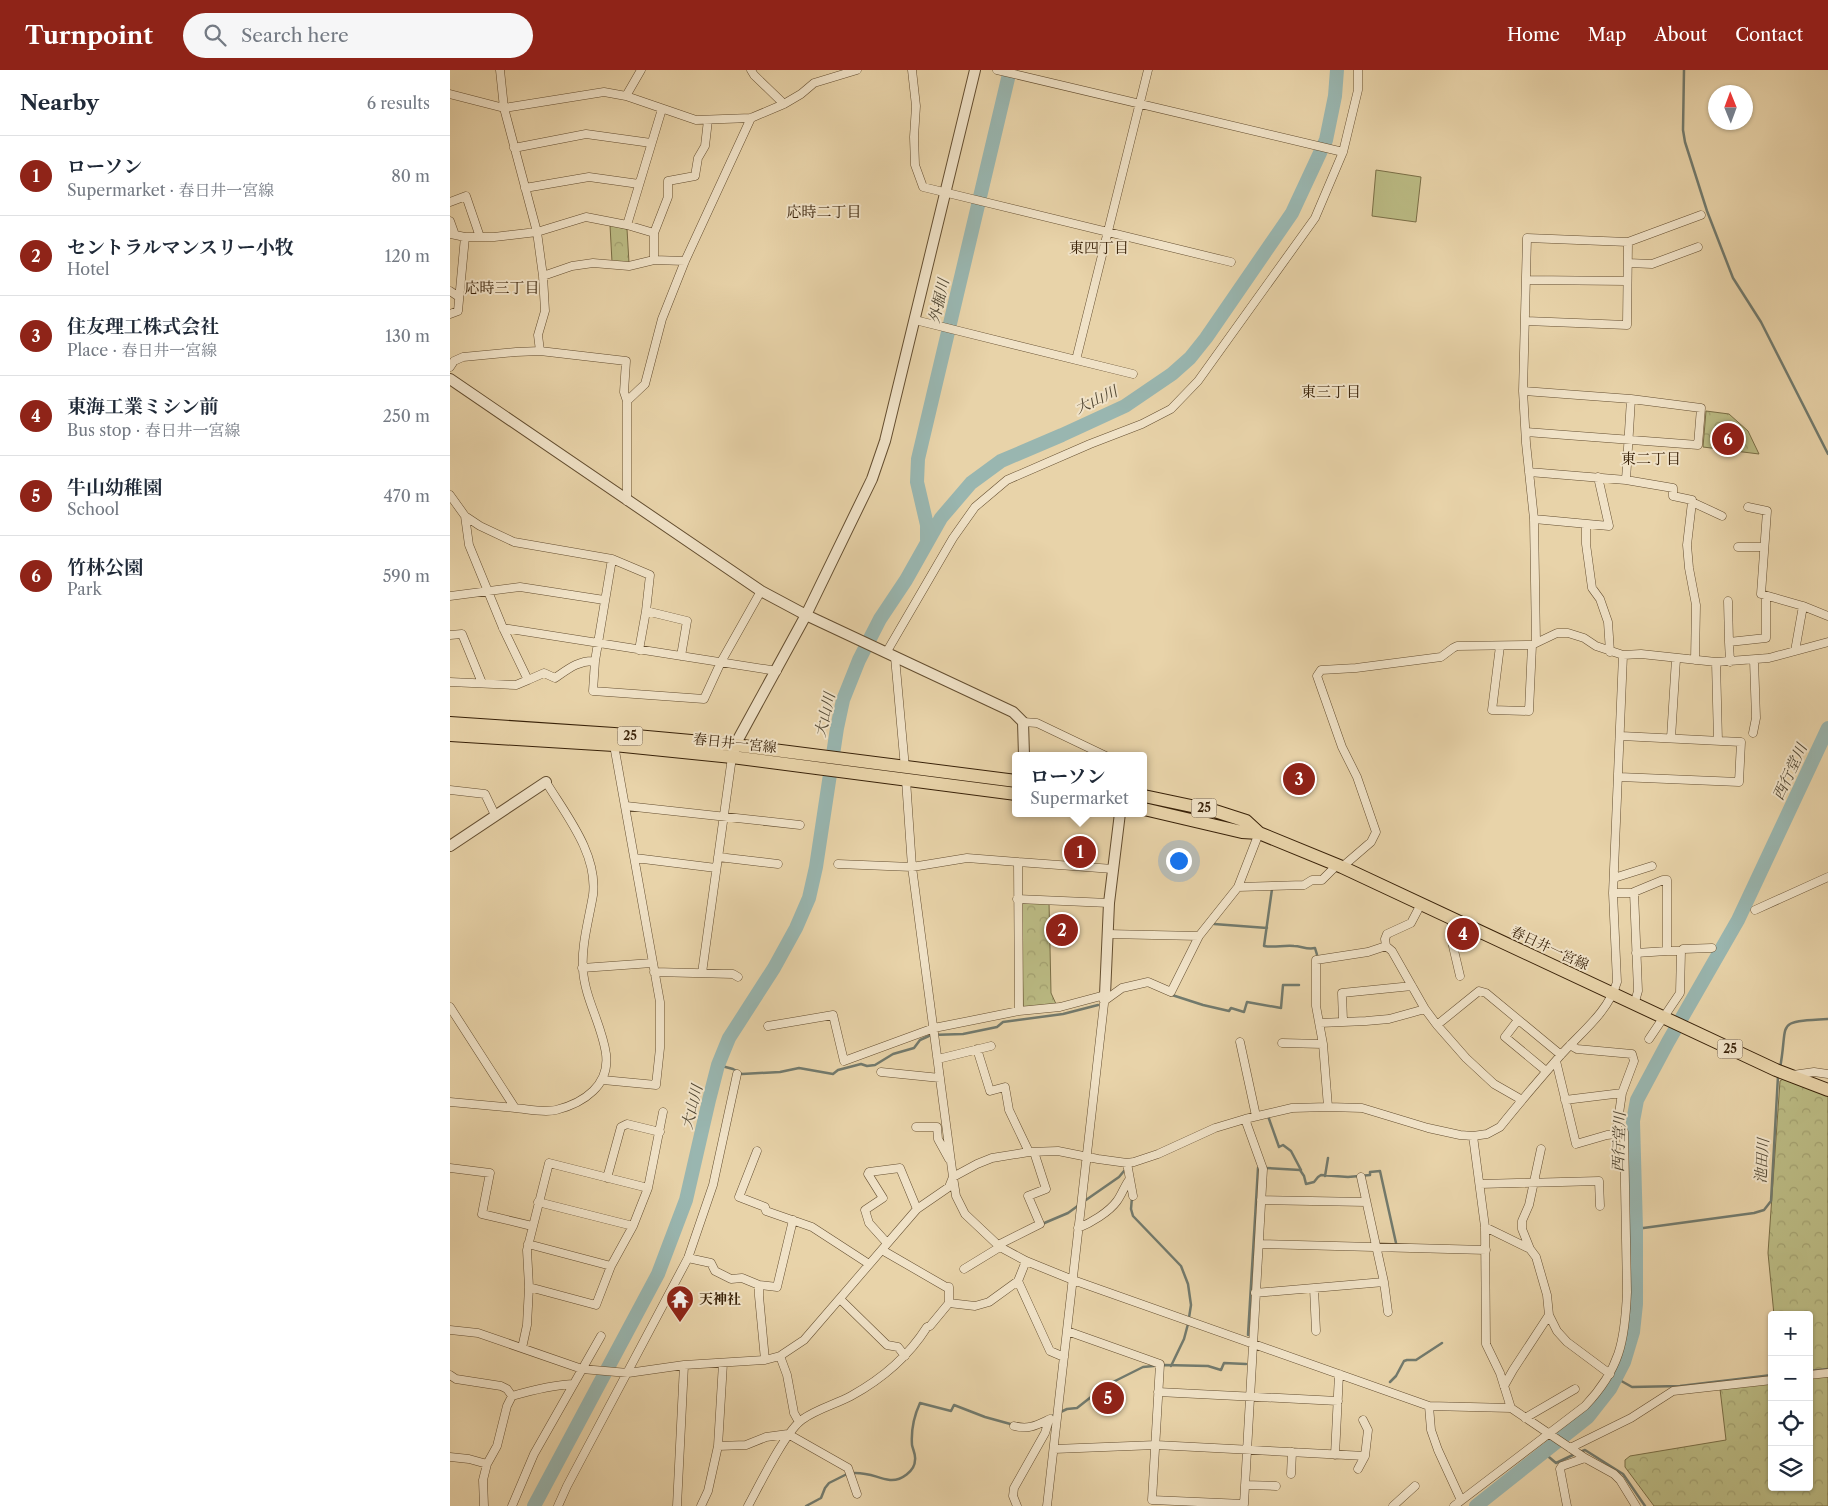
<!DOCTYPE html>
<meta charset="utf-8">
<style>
body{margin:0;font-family:"Libre Caslon Text","Noto Serif JP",serif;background:#f6f6f7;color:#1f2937}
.controls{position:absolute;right:15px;bottom:15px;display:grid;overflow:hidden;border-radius:5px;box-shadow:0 1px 4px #0004}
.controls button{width:45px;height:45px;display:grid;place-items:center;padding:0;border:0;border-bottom:1px solid #e0e1e3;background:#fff;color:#1f2937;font:25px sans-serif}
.compass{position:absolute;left:1258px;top:15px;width:45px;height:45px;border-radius:50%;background:#fff;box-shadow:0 1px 4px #0004;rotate:359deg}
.you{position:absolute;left:728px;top:790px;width:18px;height:18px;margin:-12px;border:4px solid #fff;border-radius:50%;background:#1a73e8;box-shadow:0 0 0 8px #1a73e833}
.badge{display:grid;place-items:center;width:32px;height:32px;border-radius:50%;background:#8f2418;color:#fff;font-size:16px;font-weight:700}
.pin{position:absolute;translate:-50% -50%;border:2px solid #fff;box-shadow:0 1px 5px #0006}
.popup{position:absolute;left:562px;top:682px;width:135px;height:65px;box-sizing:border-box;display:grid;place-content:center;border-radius:5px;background:#fff;filter:drop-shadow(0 1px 4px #0005);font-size:16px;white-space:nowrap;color:#747a83}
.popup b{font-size:19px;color:#1f2937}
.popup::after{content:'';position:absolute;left:50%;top:100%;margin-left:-10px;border:10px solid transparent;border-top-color:#fff}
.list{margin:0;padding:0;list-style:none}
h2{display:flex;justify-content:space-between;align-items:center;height:65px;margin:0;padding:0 20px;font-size:21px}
h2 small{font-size:16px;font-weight:400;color:#747a83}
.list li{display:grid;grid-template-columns:32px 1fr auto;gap:15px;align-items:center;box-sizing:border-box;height:80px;padding:0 20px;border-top:1px solid #e0e1e3}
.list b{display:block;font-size:19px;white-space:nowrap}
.list p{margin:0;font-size:16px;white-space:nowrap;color:#747a83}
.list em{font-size:16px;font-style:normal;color:#747a83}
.icon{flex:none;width:28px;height:28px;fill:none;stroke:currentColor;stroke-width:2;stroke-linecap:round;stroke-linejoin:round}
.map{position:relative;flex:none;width:1378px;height:1436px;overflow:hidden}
header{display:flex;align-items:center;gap:30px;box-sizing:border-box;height:70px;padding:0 25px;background:#8f2418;color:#fff}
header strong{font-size:24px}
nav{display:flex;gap:28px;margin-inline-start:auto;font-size:18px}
.search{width:350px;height:45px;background:#f6f6f7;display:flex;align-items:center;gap:12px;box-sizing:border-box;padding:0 18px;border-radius:28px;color:#747a83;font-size:19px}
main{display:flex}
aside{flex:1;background:#fff}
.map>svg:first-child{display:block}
</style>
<header>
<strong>Turnpoint</strong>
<div class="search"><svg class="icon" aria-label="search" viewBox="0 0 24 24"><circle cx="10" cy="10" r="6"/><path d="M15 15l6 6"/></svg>Search here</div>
<nav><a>Home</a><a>Map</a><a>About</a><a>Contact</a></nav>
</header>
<main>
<aside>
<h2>Nearby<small>6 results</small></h2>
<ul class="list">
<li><span class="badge">1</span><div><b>ローソン</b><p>Supermarket · 春日井一宮線</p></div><em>80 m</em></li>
<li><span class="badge">2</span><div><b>セントラルマンスリー小牧</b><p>Hotel</p></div><em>120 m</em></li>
<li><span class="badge">3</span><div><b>住友理工株式会社</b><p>Place · 春日井一宮線</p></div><em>130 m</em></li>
<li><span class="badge">4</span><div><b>東海工業ミシン前</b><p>Bus stop · 春日井一宮線</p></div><em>250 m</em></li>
<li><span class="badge">5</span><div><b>牛山幼稚園</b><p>School</p></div><em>470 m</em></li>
<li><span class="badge">6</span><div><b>竹林公園</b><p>Park</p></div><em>590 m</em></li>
</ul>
</aside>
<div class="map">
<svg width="1378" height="1436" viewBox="0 0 1378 1436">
<defs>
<pattern id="park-crowns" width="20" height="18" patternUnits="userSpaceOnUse" patternTransform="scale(1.25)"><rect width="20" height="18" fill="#bbbb84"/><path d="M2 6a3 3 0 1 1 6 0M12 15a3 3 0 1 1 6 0" fill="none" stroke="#a2a070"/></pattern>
</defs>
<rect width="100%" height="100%" fill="#e8d3a9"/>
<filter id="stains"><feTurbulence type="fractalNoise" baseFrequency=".004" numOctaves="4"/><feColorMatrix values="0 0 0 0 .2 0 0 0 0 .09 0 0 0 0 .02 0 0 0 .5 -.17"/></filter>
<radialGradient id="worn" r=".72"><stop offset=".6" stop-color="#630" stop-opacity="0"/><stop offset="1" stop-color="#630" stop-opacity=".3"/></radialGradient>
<path fill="url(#park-crowns)" stroke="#7a6e46" d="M160,155L177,159L179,193L162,192Z
M1256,341L1279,344L1298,361L1309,384L1253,377Z
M571,831L599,832L601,923L606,934L573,937Z
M1333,1009L1378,1025V1436H1204L1175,1397V1390L1180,1386L1276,1370L1270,1319L1322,1313V1417H1359V1245H1324L1318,1183L1330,1011Z"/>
<path fill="#bbbb84" stroke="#7a6e46" d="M926,100L971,107L966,152L922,146Z"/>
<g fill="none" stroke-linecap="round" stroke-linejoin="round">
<path stroke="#727a6d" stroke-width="2.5" d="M1234,0L1233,60L1235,72L1257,141L1283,208L1311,252L1378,384
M822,819L814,876C824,878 833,875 844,876C851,876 857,880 865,878L868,888
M764,854L817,858
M722,925L753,935L779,941L781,938L794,942L797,932L831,938L833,915H849
M268,995L283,999L292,1004L330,1002L349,998L383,1004L388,1000L411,994L417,996L425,995L443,984L464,978L470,970L481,965L513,964L547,957L553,952L613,944L648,935
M1330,998C1339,951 1323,952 1378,949
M818,1046L829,1077L833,1075L841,1081L851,1100
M816,1098L850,1100L854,1106L856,1114L864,1112L868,1107L871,1105L898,1107L920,1105V1102L930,1101L946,1173
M875,1106L878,1088
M682,1127L681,1139L683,1146L731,1196L738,1214L741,1235L738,1254L734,1269L721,1296
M633,1132L669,1107L674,1101
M592,1154L618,1143L629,1135
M1186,1159L1304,1143L1314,1140L1321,1131L1328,1006
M798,1265L808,1098H810
M1359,1301L1378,1299
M1166,1308L1182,1317L1230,1316L1322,1305
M940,1312L946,1306L954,1291L957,1290H966L992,1273
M600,1347L617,1339L627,1338L655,1316L693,1297L714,1295L758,1296L771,1300L774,1293L796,1294
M1093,1382L1106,1393L1125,1384
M1130,1382L1135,1380L1173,1404L1195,1436
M402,1403C420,1402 426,1408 440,1410C451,1411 465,1401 465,1390C466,1385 463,1380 462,1375C461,1361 464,1346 470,1333L501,1341L504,1335L535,1347L564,1355
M356,1436L371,1428L375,1418L379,1413L397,1404"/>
<path stroke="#99b6b0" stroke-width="14" d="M477,470V455L467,412L468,389L560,0
M84,1436L208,1204L236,1130L259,1030L268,995L279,968L324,898L346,858L359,828L366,797L387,658L393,630L409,590L430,549L456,510L491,448L521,413L551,391L612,365L675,336L722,304L740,288L756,268L842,143L876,70L885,26L887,0
M1026,1436L1138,1347L1160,1319L1174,1292L1183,1262L1186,1234V1159L1183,1051L1187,1030L1218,972L1288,850L1378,658"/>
<g stroke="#644e30" stroke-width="9">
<path id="minor" d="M301,0L304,5L334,34
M462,0L466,36L464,67L465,95L473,117L781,192
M547,0L893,82
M0,24L54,38L154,22L176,26L246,50L301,48L334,34L351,24L364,13L407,0
M176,26L191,0
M64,78L136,64L201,73
M75,118L139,107L189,114
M0,132L16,126L30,167
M0,151L5,165
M177,155L212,39
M0,164L15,167H44L87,162L136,147L177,155L204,163
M1178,172L1251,145
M204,190V163L218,127V111L245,106L248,88L255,76L258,50
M1178,193L1202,194L1248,177
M93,206L122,196L143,193L179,196L204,190L235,191
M1077,210L1177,211
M0,221L9,227
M0,244L8,241L15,167
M465,250L683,304
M90,281L176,291L174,322L177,331
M626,290L698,0
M0,297L4,291L13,287L66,282L90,281L88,265L95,241L93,206L87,162L54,38L50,0
M1073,321L1181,329L1251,338L1248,375L1076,362
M1079,402L1176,410L1223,418V426L1242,430V432L1272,446
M1176,410L1181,329
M0,425L15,446L30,456L64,472L162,489L200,505L196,541L189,580
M177,431V331L195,314L212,249L235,191L301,48
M1242,432L1237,475L1239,498L1246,535L1245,590
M1298,437L1317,441L1311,524L1353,536L1378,546
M15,446L19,475L53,558L78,610L94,603L105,608C118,599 129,590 145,591
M1084,449L1159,456L1148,407
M1136,454V474L1142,518L1150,529L1158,552L1160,582
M1288,477H1314
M162,489L145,591L143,621L254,629L271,592L311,521
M0,526L70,517L154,530
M1278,531L1279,572
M196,541L237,551L231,586
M53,558L327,601
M0,565L12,564L32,613
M1086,573L1107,563H1118L1134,568L1146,576L1173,585L1191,584L1266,592L1319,588L1378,572
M1050,576L1042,640L1079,641L1082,575
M1345,581L1353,536
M436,583L503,468L525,437L557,410L640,374L692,354L721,339L748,311L865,148L893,82L908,20V0
M445,587L455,698
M1266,592L1268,671
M1280,592L1279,572L1316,568V526
M0,612L66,615L78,610
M573,652L587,653L656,686
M1303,663L1306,648L1304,590
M1221,668L1226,589
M1169,707L1289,712L1291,672L1171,666
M456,710L462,797L503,1107L506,1126L515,1144L550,1177L576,1191L623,1210L979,1336L1061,1338
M0,720L35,724L45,745
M176,736L350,755
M268,787L328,794
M185,788L266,798
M568,792L663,799
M388,794L462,797L517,788L568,792L569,941
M892,797L921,772L926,762L907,707L892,677L867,606L871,600L906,598L991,587L1003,578L1007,576L1082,575L1086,573L1084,449L1076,373L1073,321L1077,168L1178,172L1177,255L1076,251
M1164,808L1202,796
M788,817L854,815L862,810H872L887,795
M1163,823H1184
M567,829L659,833
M971,834L961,853L937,864L935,869L936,876L942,881L975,939L987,955L1016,988L1044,1014L1072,1030
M1305,840L1378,807
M1002,849V872L1010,906
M657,864L749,866L788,817L809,763
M1231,881L1233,879L1262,878
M1186,883L1217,881
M132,898L202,893
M204,902L283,904L288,907
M252,903L282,687
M654,931L672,918L698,912L721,922L749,866
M1184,935L1188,921L1184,822L1213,810H1217V881H1231L1230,923L1199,969
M0,937L65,1038C77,1039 94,1043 106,1040C134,1033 160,1015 156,984C152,955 135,929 133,900C131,876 139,849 143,825C148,784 116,745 96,712
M1068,950L1055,967L1096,1001
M893,951L892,923L962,916
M870,953L916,951L939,949L975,939
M987,955L1029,921L1036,923L1111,985
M318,956L383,945L394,991L484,958L569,941L610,937L655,925L597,1436
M790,972L806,1046
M832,973L873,974
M527,979L540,1021L555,1017L559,1040L579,1082
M488,989L541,976
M1106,991L1126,1074L1157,1065L1166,1064L1172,1023L1184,991L1182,984L1127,979L1120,975
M431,1002L490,1008
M1343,1005L1364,1002L1378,1004
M153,1010L206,1015L210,978V932L164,675
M1115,1030L1172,1023
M0,1032L65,1038
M878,1037L873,974L866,936V890L918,882L936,876
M466,1057H487L488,1069L499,1089
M1023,1066L1035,1157L1036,1274L1050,1303L1061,1338L1135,1388L1164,1404L1170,1410L1186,1436
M307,1081L289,1127L315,1137L316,1141L362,1157L419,1194
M677,1093L683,1126
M0,1098L40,1103L32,1144L82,1156
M911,1107L934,1212L938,1242
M157,1108L171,1057L177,1054L210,1062
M1030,1114L1149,1111L1150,1136
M811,1130L916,1132
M88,1132L183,1156
M1035,1157L1080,1179L1086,1187L1097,1225L1099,1245L1063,1300L1054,1316
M628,1158C641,1153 659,1142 667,1131C672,1124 674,1117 679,1110
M437,1173L419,1153L415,1140L433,1128L418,1104L419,1102L450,1098L467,1139
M78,1174L161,1196
M809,1174L1036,1180
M548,1175L590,1154L578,1126L596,1119L584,1082
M1080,1179L1072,1159V1151L1079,1135L1091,1079
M238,1188L261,1193L265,1201L281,1209L292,1208L309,1215L327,1217L343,1150
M514,1199L550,1177
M568,1211L600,1281L614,1287
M309,1215V1226L315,1290
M79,1217L146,1235L161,1196L183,1156L198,1118L213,1042
M864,1218L866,1261
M805,1223L934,1212
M390,1229L437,1275L448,1277L455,1286
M499,1233L525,1236L539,1232L568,1211L576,1191
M1099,1245L1107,1261L1117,1272L1160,1304
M0,1260L28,1263L132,1299L178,1303L234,1295L315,1290L330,1286L354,1270L467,1139L499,1117L503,1107L527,1094L542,1088L579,1082L608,1081L648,1089L677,1093L684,1092L708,1084L765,1058L795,1049L842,1038L878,1037L912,1038L978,1058L1010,1065L1023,1066L1037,1064L1050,1057C1069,1033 1089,1010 1109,987C1130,963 1158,943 1167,912L1163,823L1173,585
M617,1261L710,1294L702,1430L794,1434L813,1099L795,1049
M72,1278L77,1255L79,1217L77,1180L99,1093L198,1118
M330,1286L337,1305L344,1343L349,1352
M0,1305L6,1309L51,1316L57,1319L62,1326
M1359,1305L1378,1303
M708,1322L888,1331
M979,1336L981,1360L988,1380L1011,1430
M1075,1348L1125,1319
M564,1356C579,1360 587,1355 600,1349
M268,1376L296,1375L316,1367L338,1364L398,1398L407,1424
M1120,1378L1181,1348L1223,1321L1322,1310
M604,1379L706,1375L915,1386
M885,1385L889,1304
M0,1387L19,1389L37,1394
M908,1399L915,1386L918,1360L913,1350
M841,1404L842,1382
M795,1415L826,1416
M34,1436L33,1410L37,1394L47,1376L57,1336L62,1326C83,1320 102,1315 123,1314
M62,1436L84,1384L151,1266
M108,1436L117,1416L238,1188L263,1115L287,1004
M227,1436L234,1295
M251,1436L258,1421L268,1376L273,1293
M298,1436C309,1416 336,1360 353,1349C367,1339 386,1334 401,1326C432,1309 458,1287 477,1257L480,1256L499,1233V1217H496L432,1180
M567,1436L563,1426L564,1418L595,1363L599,1350
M943,1436L965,1416
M1004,1436L1135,1336C1170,1299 1175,1271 1177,1222L1174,1062
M1117,1436L1110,1399L1112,1396L1135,1388"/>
</g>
<g stroke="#644e30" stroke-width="12">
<path id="tertiary" d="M0,309L311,521L356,545L563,642L573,652L574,686
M284,681L285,675L356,545L422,409L435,371L525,0
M0,776L96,712
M655,925L659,833L670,743"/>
</g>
<g stroke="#382108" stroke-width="14">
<path id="primary" d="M0,653L164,664L285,675L566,711
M0,665L164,675L282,687L566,724
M694,726L765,741L796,751L809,763
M694,739L792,762L809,763L892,797L1326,1000L1378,1020"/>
</g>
<use href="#minor" stroke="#f0e2c7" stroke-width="8"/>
<use href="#tertiary" stroke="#f0e2c7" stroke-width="10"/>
<use href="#primary" stroke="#e8d3a9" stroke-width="12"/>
</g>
<defs>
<g id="temple-pin" transform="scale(1.4375)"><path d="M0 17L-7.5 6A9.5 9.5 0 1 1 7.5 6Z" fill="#8f2418" stroke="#f0e2c7"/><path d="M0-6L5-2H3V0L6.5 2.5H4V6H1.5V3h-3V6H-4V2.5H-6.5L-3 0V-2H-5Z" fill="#fff"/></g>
</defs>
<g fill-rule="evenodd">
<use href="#temple-pin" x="230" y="1229"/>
</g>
<g text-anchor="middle" stroke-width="4" stroke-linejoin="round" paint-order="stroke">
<g fill="#f0e2c7" stroke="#6f5b41" stroke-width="1">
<rect x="167.5" y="656.5" width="25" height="19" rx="4"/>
<rect x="741.5" y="728.5" width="25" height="19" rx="4"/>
<rect x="1267.5" y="969.5" width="25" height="19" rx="4"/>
</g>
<g font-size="12" font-weight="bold" fill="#382108">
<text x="180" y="670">25</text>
<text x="754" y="742">25</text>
<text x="1280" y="983">25</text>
</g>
<g font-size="14" fill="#382108" stroke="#f0e2c7">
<text transform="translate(285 673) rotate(6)" y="5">春日井一宮線</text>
<text transform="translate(1100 878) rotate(25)" y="5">春日井一宮線</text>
</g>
<g font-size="14" font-weight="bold" fill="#382108" stroke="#f0e2c7" text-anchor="start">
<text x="249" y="1234">天神社</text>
</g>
<g font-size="15" fill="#382108" stroke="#f0e2c7">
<text x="374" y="147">応時二丁目</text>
<text x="649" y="183">東四丁目</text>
<text x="52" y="223">応時三丁目</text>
<text x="881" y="327">東三丁目</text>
<text x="1201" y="394">東二丁目</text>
</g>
<g font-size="15" font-style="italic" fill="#504632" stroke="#f0e2c7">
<text transform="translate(489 231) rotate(-77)" y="5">外掘川</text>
<text transform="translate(646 330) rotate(-25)" y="5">大山川</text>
<text transform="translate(375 645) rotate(-77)" y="5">大山川</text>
<text transform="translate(1340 702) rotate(-65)" y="5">西行堂川</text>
<text transform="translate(242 1037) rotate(-76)" y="5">大山川</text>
<text transform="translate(1169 1072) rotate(-88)" y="5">西行堂川</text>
<text transform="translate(1312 1091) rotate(-86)" y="5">池田川</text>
</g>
</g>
<rect width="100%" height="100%" filter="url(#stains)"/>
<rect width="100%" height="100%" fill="url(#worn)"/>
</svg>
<div class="controls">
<button>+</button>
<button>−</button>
<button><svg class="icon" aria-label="locate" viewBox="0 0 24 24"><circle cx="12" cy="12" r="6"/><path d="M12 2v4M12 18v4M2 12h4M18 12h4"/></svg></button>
<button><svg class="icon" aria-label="layers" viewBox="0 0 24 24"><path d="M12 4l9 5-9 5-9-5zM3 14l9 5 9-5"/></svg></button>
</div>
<svg class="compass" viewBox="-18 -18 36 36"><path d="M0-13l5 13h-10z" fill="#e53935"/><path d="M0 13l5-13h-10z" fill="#747a83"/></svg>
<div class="you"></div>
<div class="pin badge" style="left:630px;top:782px">1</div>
<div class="popup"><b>ローソン</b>Supermarket</div>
<div class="pin badge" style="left:612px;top:860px">2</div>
<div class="pin badge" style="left:849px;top:709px">3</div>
<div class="pin badge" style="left:1013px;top:864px">4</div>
<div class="pin badge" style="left:658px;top:1328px">5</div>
<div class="pin badge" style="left:1278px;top:369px">6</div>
</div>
</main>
